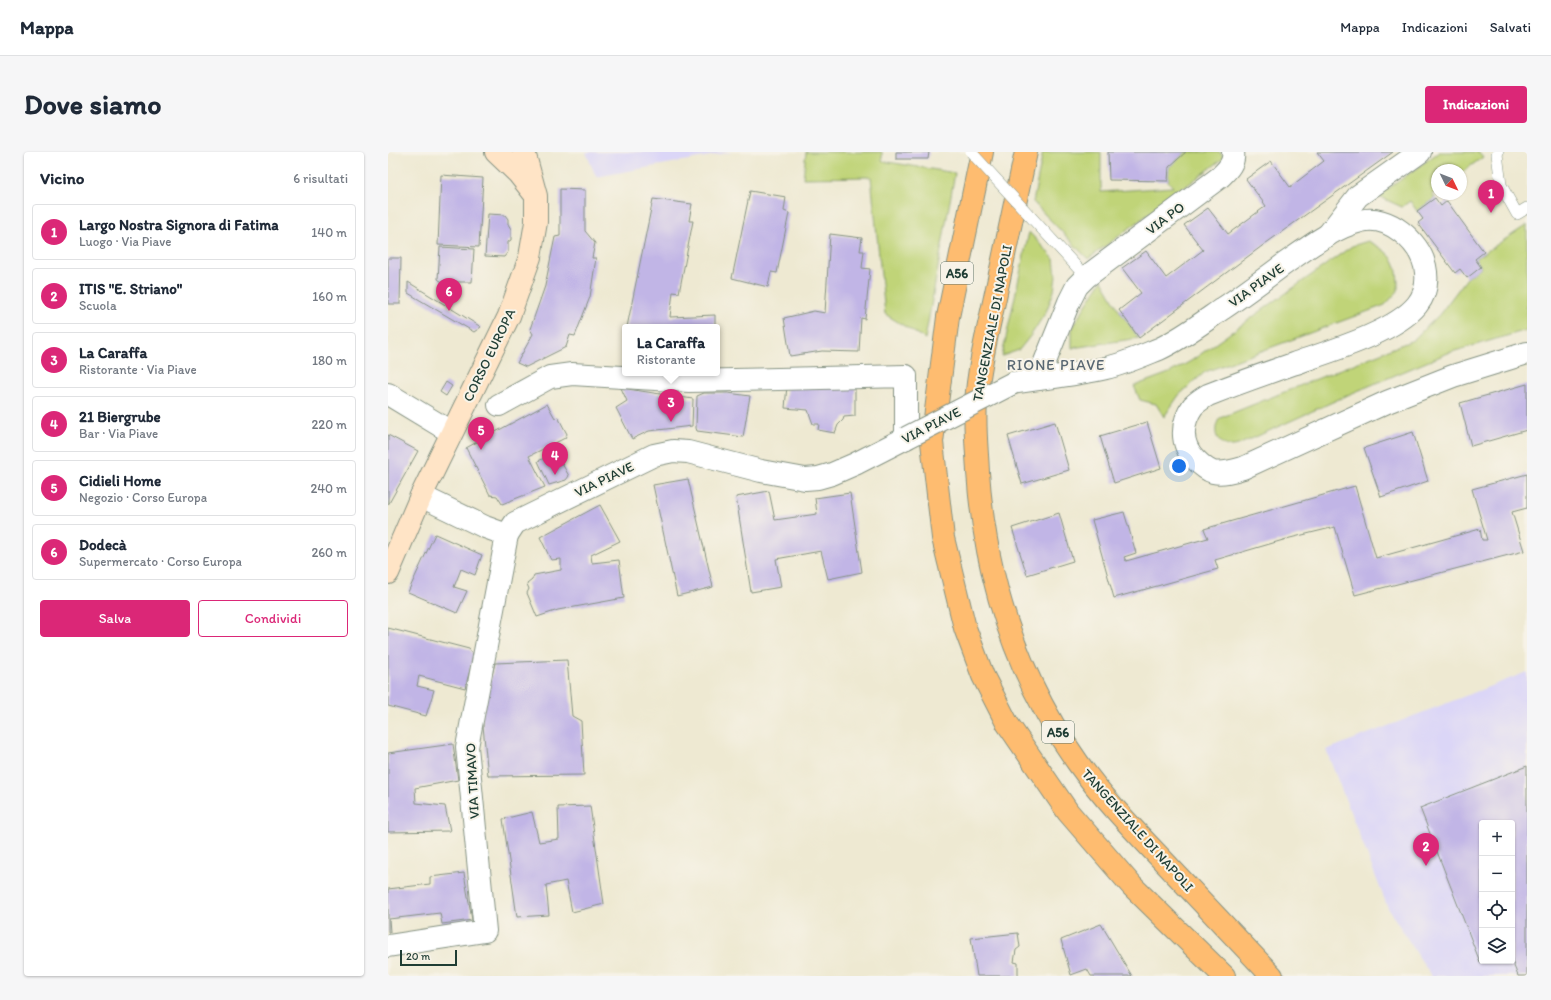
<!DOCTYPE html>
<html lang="it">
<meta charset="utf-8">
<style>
body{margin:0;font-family:Itim,sans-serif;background:#f6f6f7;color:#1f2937}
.controls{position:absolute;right:12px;bottom:12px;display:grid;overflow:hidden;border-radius:4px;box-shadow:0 1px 3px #0004}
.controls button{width:36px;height:36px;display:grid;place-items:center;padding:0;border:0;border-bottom:1px solid #e0e1e3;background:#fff;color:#1f2937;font:20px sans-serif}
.compass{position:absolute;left:1043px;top:12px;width:36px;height:36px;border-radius:50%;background:#fff;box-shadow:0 1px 3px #0004;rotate:133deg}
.scale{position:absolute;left:12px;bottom:10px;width:57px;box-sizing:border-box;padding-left:4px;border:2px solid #1f3d34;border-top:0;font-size:11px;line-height:14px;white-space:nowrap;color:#1f3d34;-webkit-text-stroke:3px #f7f3e8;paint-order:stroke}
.you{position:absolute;left:791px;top:314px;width:14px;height:14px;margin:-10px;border:3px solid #fff;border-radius:50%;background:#1a73e8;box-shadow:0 0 0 6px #1a73e833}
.badge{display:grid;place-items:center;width:26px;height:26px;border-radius:50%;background:#db2777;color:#fff;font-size:13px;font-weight:700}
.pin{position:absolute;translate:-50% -33px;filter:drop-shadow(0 1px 2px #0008)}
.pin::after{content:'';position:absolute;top:21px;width:14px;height:12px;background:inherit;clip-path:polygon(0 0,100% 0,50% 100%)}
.popup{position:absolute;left:234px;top:172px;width:98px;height:52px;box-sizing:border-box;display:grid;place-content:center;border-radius:4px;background:#fff;filter:drop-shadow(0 1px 3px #0005);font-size:13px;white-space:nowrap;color:#747a83}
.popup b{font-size:15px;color:#1f2937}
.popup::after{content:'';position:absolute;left:50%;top:100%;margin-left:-8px;border:8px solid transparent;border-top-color:#fff}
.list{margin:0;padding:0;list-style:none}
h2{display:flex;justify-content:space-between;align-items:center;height:52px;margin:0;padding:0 16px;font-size:17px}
h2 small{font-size:13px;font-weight:400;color:#747a83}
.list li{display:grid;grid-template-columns:26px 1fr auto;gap:12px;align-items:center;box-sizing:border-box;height:56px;margin:0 8px 8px;padding:0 8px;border:1px solid #e0e1e3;border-radius:4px}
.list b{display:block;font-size:15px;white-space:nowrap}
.list p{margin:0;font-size:13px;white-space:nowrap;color:#747a83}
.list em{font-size:13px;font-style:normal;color:#747a83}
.actions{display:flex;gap:8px;padding:12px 16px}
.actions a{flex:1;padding:9px 0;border:1px solid #db2777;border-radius:4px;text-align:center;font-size:14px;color:#db2777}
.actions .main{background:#db2777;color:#fff}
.icon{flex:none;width:22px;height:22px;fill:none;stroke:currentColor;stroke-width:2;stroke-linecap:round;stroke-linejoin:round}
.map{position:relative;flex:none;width:1139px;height:824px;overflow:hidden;border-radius:4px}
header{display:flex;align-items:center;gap:24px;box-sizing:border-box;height:56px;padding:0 20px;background:#fff;border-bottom:1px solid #e0e1e3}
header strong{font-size:19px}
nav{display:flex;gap:22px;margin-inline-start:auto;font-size:14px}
.intro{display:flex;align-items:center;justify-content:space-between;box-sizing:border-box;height:96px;padding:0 24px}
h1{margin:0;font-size:28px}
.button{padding:10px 18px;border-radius:4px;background:#db2777;color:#fff;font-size:14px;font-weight:700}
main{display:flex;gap:24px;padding:0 24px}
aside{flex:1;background:#fff;border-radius:4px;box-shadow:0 1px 3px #0004}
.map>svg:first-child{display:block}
</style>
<header>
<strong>Mappa</strong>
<nav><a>Mappa</a><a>Indicazioni</a><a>Salvati</a></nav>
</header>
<div class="intro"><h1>Dove siamo</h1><a class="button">Indicazioni</a></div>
<main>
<aside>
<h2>Vicino<small>6 risultati</small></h2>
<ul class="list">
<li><span class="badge">1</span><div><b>Largo Nostra Signora di Fatima</b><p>Luogo · Via Piave</p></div><em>140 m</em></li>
<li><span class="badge">2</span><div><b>ITIS ''E. Striano''</b><p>Scuola</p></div><em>160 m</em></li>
<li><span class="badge">3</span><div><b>La Caraffa</b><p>Ristorante · Via Piave</p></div><em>180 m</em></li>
<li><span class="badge">4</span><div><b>21 Biergrube</b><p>Bar · Via Piave</p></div><em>220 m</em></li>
<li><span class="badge">5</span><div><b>Cidieli Home</b><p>Negozio · Corso Europa</p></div><em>240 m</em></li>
<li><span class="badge">6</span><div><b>Dodecà</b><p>Supermercato · Corso Europa</p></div><em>260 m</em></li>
</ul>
<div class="actions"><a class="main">Salva</a><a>Condividi</a></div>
</aside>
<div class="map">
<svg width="1139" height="824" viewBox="0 0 1139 824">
<rect width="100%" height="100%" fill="#f7f3e8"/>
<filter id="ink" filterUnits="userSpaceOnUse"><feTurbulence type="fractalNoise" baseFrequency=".025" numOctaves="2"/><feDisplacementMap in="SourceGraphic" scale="8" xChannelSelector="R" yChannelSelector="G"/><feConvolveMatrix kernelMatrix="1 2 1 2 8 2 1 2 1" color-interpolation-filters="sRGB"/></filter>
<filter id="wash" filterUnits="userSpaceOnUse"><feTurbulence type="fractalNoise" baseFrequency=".012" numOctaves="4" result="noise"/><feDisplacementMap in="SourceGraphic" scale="16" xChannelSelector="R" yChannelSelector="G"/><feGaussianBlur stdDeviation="0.9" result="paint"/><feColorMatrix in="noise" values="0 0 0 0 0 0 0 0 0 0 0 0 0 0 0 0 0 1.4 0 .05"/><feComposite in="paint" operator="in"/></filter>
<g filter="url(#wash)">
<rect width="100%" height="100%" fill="#eee9d2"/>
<path fill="#dbd6f7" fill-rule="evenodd" d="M198,0H344L208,25Z
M1139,520V824H1043L1000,756L938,598ZM1094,671H1124V809H1094Z"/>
<path fill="#c0d478" stroke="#708856" d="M418,0H494V9L567,21L537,187L497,162L483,25L415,26Z
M655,0H713V40L785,35L780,29L781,15L798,0H832L836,6L700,107L645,50Z
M1051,0H1091L1095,5L1073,21V18H1049V38L1044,42L1047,46L1029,59L1022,49L1014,55L990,44Z
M1139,73V178L1060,201L962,242L850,293C847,294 844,294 841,294C826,292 825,275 832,266L1025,188L1051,163L1079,126L1093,115L1087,107Z
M641,80L666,107L668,124L666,139L658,160L643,183L631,198L614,204Z
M980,89C1007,103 1010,110 1010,139L997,153L817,220L791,243L776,265L768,252L752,248L746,234L781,221L803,209L964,94Z
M714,128L731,158L751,186L684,196V175Z"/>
<g id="blocks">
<path fill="#c1b5e6" d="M508,0H541L540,7H508Z
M720,0H798L781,15L780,29L721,28Z
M929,0H1005L874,94L751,186L731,158L753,141L734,116L758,99L778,126L815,98L796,73L820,56L840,82L878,54L858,27L883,9L902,35L936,9Z
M53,23L95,26L91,95L50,93Z
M172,37L197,38V79L207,91L204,106H208L202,145L187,184L182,183L178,195L138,215L129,211L145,182L142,177L157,134L167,85L172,84Z
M362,39L398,45L396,59L401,61L389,121L383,120L380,135L344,126Z
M1047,46L1053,54L1059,49L1096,100L1087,107L1093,115L1079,126L1072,117L1067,121L1030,71L1035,67L1029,59Z
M265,47L304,52L301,69H305L291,141L285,140L282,165L327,163V175H239Z
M100,62L117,63L120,67V72L123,77V88L120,90V100L116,105L97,104Z
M442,82L474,86L472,99H476L474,116L482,117L477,167L473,166L471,200L434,199L402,204L396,166L426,159L437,161Z
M52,95L86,97L84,130H54L50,127Z
M0,106H13L12,152H0Z
M20,130L93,175L86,180L20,141Z
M58,230L64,234L58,244L52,240Z
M467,232V264L456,265L455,268L450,273L447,281L430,278L431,272H425L420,258L397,256L399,233Z
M1139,232V278L1083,294L1072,251Z
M233,236L305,247L304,274L261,279L244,287L228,256L239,249Z
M316,241H340L362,244L355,285L309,279L308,276L309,244Z
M159,252L167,266L170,265L179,282L177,286L141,304L157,335L114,352L109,344L102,343L78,296Z
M667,270L681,318L634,332L620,284Z
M759,270L773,316L726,331L712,284Z
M1025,280L1040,329L993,345L976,296Z
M0,283L30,299L0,353Z
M168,301L181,324L178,328L161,333L150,309Z
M1139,322V356L1124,360L1136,399L967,443L947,375L902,386L827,408L830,417L726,446L704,368L736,360L748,401L736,405L738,409L820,386L816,377L967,334L988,406L1092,377L1094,388H1099L1084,337Z
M300,327L325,435L289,444L265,333Z
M381,339L387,368L429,362L427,346L462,341L474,420L440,427L433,399L388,407L393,435L363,440L348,345Z
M212,353L232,389L203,403L204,411L231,408L236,446L170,458L149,465L139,441L141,437L139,432L144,428L146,423L173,418V407L163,408L152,385Z
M671,361L685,409L639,423L624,376Z
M47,382L94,403L87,423L73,417L66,435L79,439L69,461L20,440Z
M0,476L81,497L86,503L77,536L31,524L29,534L46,538L38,564L0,554Z
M179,508L184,564L193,569L196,623L100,624L94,564L107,511Z
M65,592L70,628L27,636L28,651L57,654L62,679L0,680V601Z
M1139,614V824H1130L1124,809V671H1094V810H1092L1032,656Z
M202,654L216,752L184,760L178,729L158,733L161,763L129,765L115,667L144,660L151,690L171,687L170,655Z
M76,721L84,768L54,772L52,761L1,767L2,780H0V737L42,732V725Z
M713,772L744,824H703L699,817L683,823L673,788Z
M630,781L632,795L628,798L626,810L630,811V824H589L583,786Z"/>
</g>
</g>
<g filter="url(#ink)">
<use href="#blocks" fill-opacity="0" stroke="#869383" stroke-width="1"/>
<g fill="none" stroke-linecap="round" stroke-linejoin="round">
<g stroke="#869383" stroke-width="12">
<path id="service" d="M1110,0L1109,2L1113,33L1129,62L1139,56
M654,77L698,125"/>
</g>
<g stroke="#869383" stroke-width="24">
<path id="minor" d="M939,84L970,44L1032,0
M650,227L681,150L689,134L698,125L832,25C839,18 847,11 845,0
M0,242L63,280
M111,253L162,225L184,222L301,229L518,224V286
M0,794L97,779L79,595L119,383"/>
</g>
<g stroke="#869383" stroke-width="24">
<path id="tertiary" d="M625,231C656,226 687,223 718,216C733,213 756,203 771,197C793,187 814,171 834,157C855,143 875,128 895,113C918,97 946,75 973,69C1000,62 1031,89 1037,114C1040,128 1038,142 1029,153C1006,181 939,200 905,212C876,222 848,232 820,243C815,246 809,250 805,254C793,271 792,292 807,307C812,312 818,318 825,320C835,322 845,319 855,316L999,250L1065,224L1139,201
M33,344L97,375L119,383L127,371L266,303L285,299L300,300L373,319L417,327L430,326L444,322L467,312L518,286"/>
</g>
<g stroke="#869383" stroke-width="24">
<path id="secondary" d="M108,0L130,21L145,40
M0,421L33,344L121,164L142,105L148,70V44L136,0"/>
</g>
<g stroke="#869383" stroke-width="24">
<path id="motorway" d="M594,0L560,165L544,290L555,386L577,476L595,524L619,571L680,660L744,734L836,824
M638,0C627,50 617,100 606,150C599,182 590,219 588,251C586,274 589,297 590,320C597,425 629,525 690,611C717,649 750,682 782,716C816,752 850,788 884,824"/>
</g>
<use href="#service" stroke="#fff" stroke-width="11"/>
<use href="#minor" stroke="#fff" stroke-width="22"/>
<use href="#tertiary" stroke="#fff" stroke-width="22"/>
<use href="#secondary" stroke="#ffe4c6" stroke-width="22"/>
<use href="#motorway" stroke="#febc70" stroke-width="22"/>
<g stroke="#869383" stroke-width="12" stroke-linecap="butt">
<path id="service-bridge" d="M583,0L654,77"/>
</g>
<g stroke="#869383" stroke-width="24" stroke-linecap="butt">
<path id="tertiary-bridge" d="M518,286L625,231"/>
</g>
<use href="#service-bridge" stroke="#fff" stroke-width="11"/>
<use href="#tertiary-bridge" stroke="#fff" stroke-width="22"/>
</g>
</g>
<g text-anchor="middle" stroke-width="4" stroke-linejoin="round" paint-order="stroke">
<g fill="#f7f3e8" stroke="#60746a" stroke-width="1">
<rect x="553" y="110" width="32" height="22" rx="3"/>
<rect x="654" y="569" width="32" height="22" rx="3"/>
</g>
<g font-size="13" font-weight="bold" fill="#1f3d34">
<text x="569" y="126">A56</text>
<text x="670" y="585">A56</text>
</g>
<g font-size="14" fill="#1f3d34" stroke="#f7f3e8">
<text transform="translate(777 66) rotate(-37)" y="5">VIA PO</text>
<text transform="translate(868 133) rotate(-36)" y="5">VIA PIAVE</text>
<text transform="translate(604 171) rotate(-79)" y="5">TANGENZIALE DI NAPOLI</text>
<text transform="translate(101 203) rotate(-64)" y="5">CORSO EUROPA</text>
<text transform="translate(543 273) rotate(-27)" y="5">VIA PIAVE</text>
<text transform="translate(216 327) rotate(-26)" y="5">VIA PIAVE</text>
<text transform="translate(84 629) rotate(-93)" y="5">VIA TIMAVO</text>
<text transform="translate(750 678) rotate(48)" y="5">TANGENZIALE DI NAPOLI</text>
</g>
<g font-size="15" letter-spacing="1" fill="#586772" stroke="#f7f3e8">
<text x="668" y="218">RIONE PIAVE</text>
</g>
</g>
</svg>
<div class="controls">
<button>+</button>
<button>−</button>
<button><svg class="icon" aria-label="locate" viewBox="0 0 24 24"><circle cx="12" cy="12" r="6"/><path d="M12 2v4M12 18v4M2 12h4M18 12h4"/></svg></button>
<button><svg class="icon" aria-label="layers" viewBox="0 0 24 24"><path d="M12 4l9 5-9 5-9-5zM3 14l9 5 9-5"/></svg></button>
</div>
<svg class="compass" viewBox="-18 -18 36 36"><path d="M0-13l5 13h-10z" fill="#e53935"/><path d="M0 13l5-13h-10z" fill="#747a83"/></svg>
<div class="scale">20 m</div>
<div class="you"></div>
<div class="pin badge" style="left:1103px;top:61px">1</div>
<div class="pin badge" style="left:1038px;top:714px">2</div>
<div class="pin badge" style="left:283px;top:270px">3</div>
<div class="popup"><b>La Caraffa</b>Ristorante</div>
<div class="pin badge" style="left:167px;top:323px">4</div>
<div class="pin badge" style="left:93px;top:298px">5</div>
<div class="pin badge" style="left:61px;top:159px">6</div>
</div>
</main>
